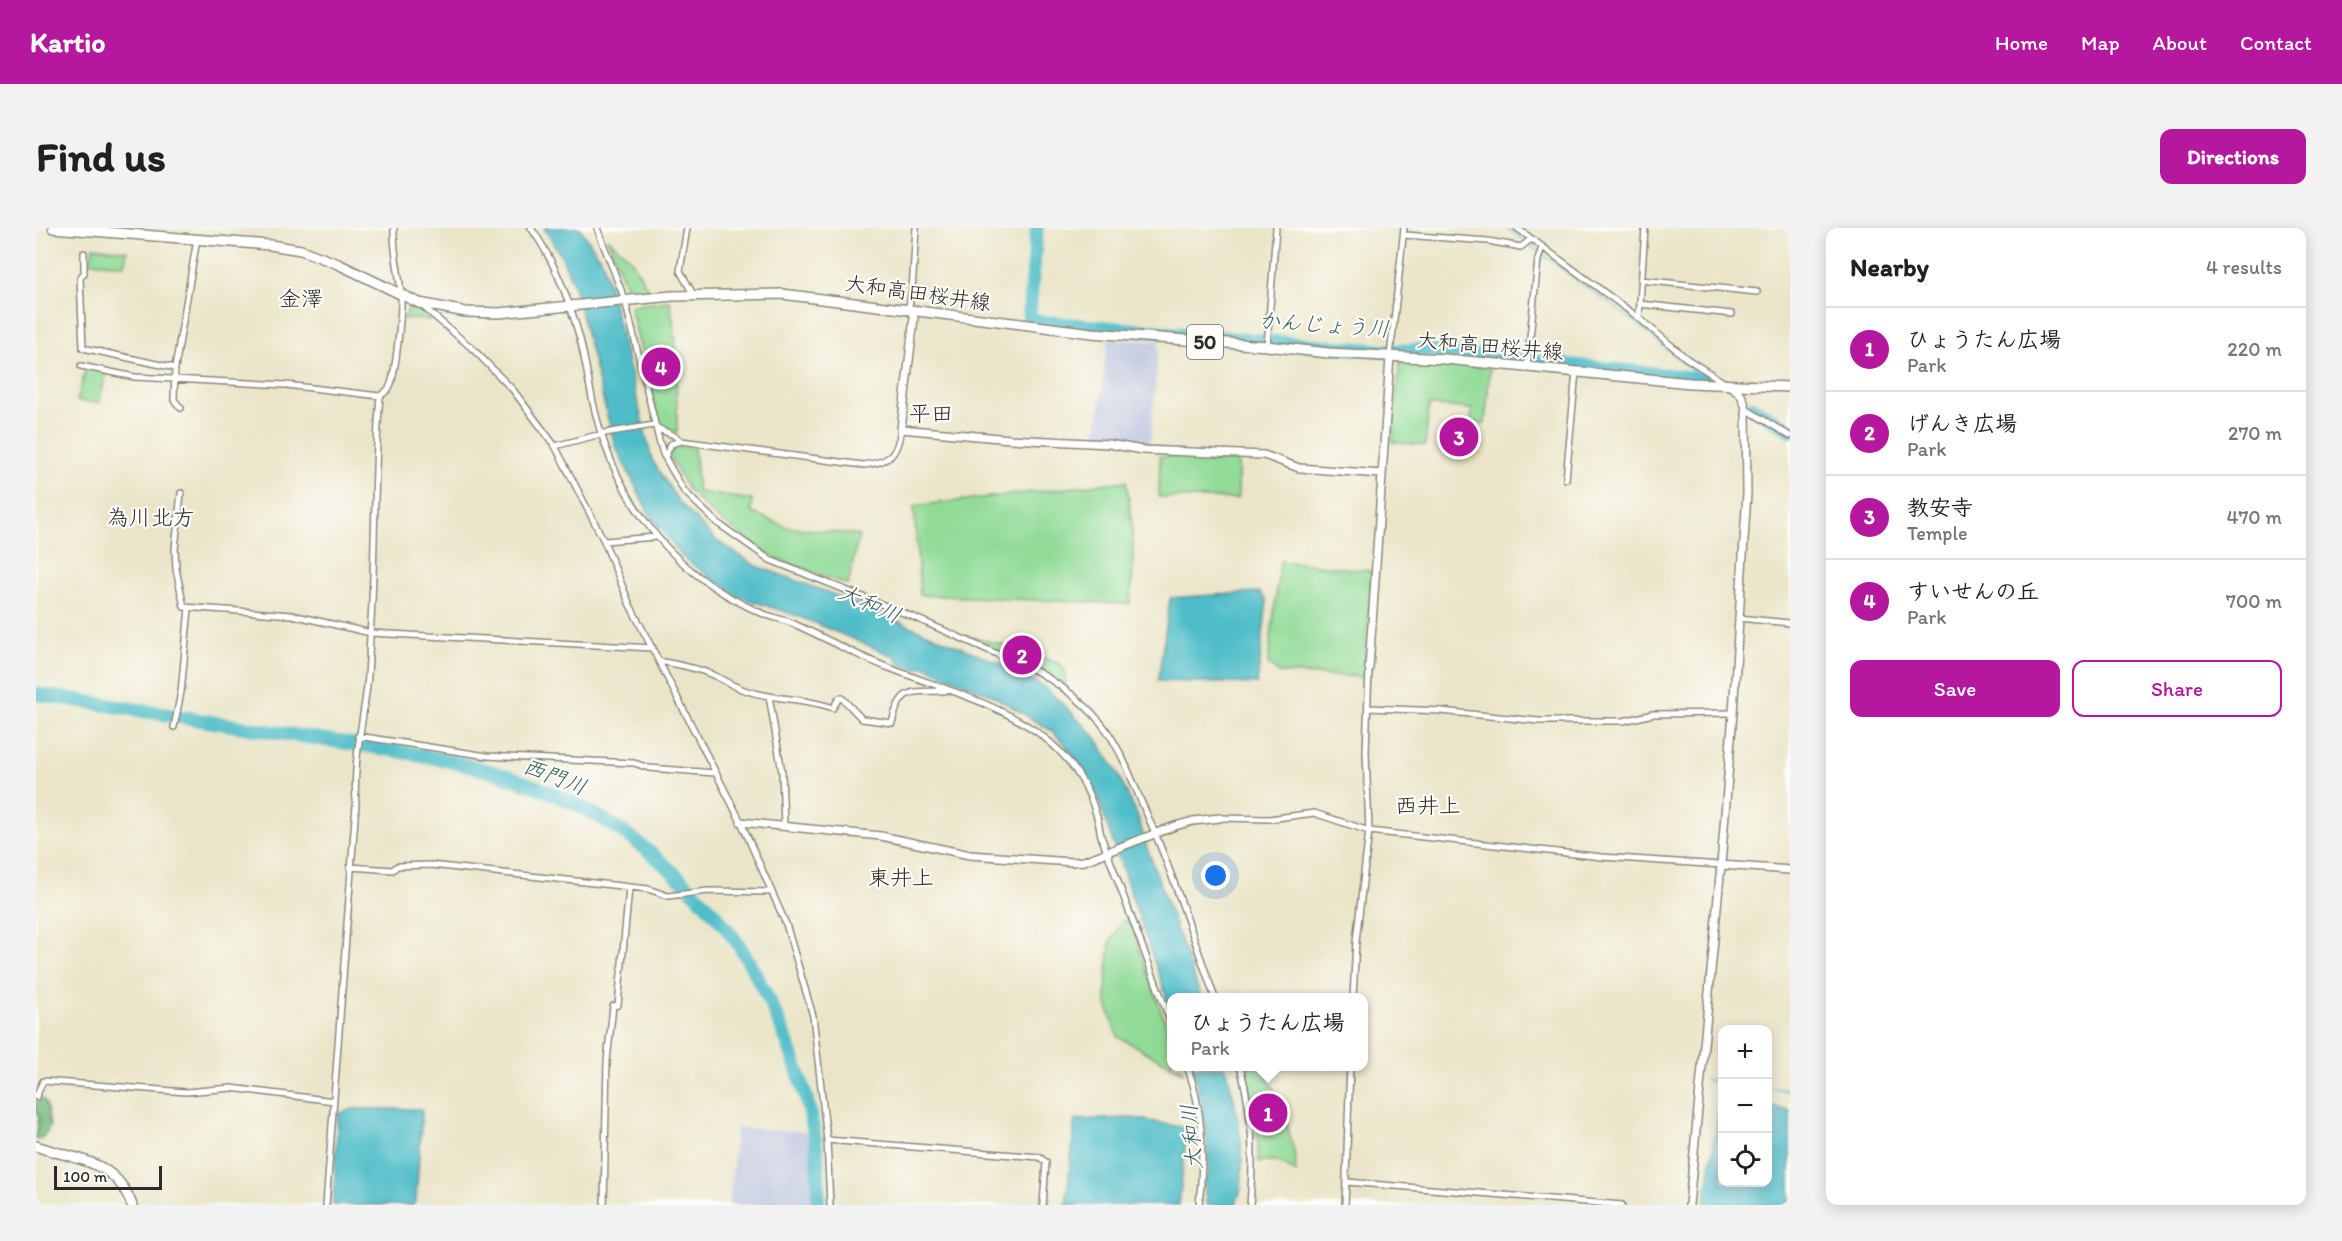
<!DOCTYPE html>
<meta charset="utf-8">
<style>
body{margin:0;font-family:Itim,"Klee One",sans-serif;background:#f2f2f2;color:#202124}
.controls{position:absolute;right:18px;bottom:18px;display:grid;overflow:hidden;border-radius:12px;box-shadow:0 3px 15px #0003}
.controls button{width:54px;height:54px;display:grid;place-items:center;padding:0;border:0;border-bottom:2px solid #e0e0e0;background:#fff;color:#202124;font:30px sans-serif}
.scale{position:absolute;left:18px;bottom:15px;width:108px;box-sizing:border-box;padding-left:6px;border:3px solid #2b2b2b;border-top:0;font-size:16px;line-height:21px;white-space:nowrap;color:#2b2b2b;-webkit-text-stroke:4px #fdfcf7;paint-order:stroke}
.you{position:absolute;left:1180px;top:648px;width:21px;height:21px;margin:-15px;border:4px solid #fff;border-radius:50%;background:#1a73e8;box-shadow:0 0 0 9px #1a73e833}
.badge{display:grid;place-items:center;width:39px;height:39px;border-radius:50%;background:#b5179e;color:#fff;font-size:20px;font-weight:700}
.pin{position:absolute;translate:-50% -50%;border:3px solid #fff;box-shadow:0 2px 6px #0006}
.popup{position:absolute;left:1131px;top:765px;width:201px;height:78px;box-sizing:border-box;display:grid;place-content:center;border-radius:12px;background:#fff;filter:drop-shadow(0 2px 4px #0005);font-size:20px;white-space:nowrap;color:#757577}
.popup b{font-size:22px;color:#202124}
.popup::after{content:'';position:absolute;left:50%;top:100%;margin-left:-12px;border:12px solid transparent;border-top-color:#fff}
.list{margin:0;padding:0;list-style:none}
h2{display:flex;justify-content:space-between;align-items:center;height:78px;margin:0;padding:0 24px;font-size:26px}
h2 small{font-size:20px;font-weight:400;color:#757577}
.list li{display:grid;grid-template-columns:39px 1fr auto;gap:18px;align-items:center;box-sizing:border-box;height:84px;padding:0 24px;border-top:2px solid #e0e0e0}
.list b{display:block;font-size:22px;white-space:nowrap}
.list p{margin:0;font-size:20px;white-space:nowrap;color:#757577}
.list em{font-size:20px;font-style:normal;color:#757577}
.actions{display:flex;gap:12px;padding:18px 24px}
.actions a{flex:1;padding:14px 0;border:2px solid #b5179e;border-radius:12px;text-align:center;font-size:21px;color:#b5179e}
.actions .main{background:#b5179e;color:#fff}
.icon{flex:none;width:33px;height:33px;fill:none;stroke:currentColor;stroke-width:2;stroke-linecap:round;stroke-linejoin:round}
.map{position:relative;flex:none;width:1754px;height:977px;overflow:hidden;border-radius:12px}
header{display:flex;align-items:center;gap:36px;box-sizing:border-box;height:84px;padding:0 30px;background:#b5179e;color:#fff}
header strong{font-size:28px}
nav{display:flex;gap:33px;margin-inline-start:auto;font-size:21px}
.intro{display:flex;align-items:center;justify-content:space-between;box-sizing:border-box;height:144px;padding:0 36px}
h1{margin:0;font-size:42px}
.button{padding:15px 27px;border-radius:12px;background:#b5179e;color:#fff;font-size:21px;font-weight:700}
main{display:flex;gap:36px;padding:0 36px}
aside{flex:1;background:#fff;border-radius:12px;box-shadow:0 3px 15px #0003}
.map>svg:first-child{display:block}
</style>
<header>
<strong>Kartio</strong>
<nav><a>Home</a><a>Map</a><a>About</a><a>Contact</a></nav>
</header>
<div class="intro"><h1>Find us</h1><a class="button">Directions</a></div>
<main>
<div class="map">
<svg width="1754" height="977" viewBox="0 0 1754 977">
<rect width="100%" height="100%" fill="#fdfcf7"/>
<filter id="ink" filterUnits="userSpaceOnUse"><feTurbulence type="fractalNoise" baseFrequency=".0167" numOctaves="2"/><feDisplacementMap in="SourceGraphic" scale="12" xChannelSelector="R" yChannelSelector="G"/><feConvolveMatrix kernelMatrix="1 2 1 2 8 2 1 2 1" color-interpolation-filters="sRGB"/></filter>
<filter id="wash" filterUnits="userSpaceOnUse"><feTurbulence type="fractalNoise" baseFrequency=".008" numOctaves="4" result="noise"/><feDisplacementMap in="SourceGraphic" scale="24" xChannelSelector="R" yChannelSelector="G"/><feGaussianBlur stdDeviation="1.35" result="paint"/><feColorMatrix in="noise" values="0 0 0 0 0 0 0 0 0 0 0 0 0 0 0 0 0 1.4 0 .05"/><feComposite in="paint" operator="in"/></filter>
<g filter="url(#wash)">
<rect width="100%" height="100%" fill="#eae5c8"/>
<path fill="#bbc3de" d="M1072,111L1123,114L1114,216L1060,210Z
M700,900L771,904L776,947L775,977H693Z"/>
<path fill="#91db97" stroke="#5e8361" stroke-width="1.5" d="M571,10L594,30L615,66L594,68Z
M57,19L91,23L88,37L54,34Z
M634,73L640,116L641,204L624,199L594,78Z
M378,77L390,85L394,92L369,91L372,79Z
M1364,132L1454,140L1449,196L1435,194L1436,181L1393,177L1389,217L1356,214Z
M51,137L71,142L63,175L41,173Z
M639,219L658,220L662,264L716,272L715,284L750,299L823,307L812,357L737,329L680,289L652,262L633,228Z
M1124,228L1202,230V271L1123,269Z
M1090,253C1098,297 1099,331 1094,376L884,367L878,278Z
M1244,333L1335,343L1328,449L1243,445L1232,436Z
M927,407L982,421L1024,436L1029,442L1030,459L1009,444Z
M1091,687L1136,813V838L1145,839L1147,844L1082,809L1070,774V762L1074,714L1086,693H1090Z
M1213,839H1225L1237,858L1241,877L1251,895L1259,928L1260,945C1247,935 1239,930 1223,934L1220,893L1208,842Z"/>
<path fill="#74bb80" stroke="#507356" stroke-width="1.5" d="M7,871L10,875L14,898C11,904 8,912 0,912L3,889L0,882V873Z"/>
<path fill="#50bdc9" stroke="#3e747a" stroke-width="1.5" d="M508,0H544L567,34L616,232L642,273L681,313L718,337L799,367L975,440L1007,458L1030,479L1060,510L1080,542L1102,589L1110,617L1165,769L1136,770V785L1060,565L1031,519L1016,503L956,467L888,438L880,442L862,435L860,429L762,388L701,368L646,329L613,285L579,218L538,58L526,29Z
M1223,364L1231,373L1221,456L1122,453L1134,370Z
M1155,839H1189C1200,871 1211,930 1204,964C1203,968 1200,972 1200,977H1170C1172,964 1162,958 1173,945C1171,908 1168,873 1155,839Z
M1732,879L1754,882V977H1671L1669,974L1683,880H1686V954H1732Z
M317,881H386L380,974L377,977H297L302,886Z
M1097,890L1151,900L1143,977H1030L1039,892Z"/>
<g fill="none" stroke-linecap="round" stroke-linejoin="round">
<path stroke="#50bdc9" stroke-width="2" d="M1471,0L1602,96L1665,149
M1670,852L1686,854
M1732,859L1754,863"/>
<path stroke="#50bdc9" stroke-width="14" d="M1001,0L993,90L1006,94L1347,123L1388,122L1669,151
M1716,179L1754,202
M0,466C81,478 163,492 244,505C314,516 387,524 456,544C490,554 531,570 562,588C609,615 675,674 704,719C716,739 727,759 736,779C758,826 780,888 782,940C783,952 782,965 782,977"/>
</g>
</g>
<g filter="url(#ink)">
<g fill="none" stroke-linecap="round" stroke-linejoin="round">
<g stroke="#8a887a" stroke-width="8">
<path id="minor" d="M495,0C519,33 533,71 544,111C552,143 555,176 566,208C585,268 623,322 676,358C691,368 707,377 723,384C734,389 747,391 758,396C790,410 822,429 856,441C946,476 1047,495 1065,608L1136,798
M561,0L589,72L623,212L627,226L648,263L680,294L734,332L875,388L1002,444C1028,459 1054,479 1071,503C1086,525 1095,549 1105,573C1134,636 1155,704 1179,770
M651,0L644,43L657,66
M1481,0L1603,90L1650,130L1689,155
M1368,7L1452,13L1485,19L1495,11
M48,25V45L44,50L47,120L139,140L161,11
M1605,52L1721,64
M1604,76L1696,86
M385,77L437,121L477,162L519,218L568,313L594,377L705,594L750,696L777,788L791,912L794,977
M872,82L876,63L880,0
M1603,90L1609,0
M1231,118L1240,0
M1354,129L1368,0
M45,138L99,149L250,157L344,168C348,165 352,163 354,158C360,146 366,80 365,65C363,43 357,22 358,0
M1491,139L1502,32L1506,19
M139,140L138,172L145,180
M1710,181L1754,208
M519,218L569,205L618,197C625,205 638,204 645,213L827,237C855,234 861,227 865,201
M629,229L635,216L645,213
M1530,251L1540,144
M145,265L139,321L140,341L148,379L256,387L335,405L617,420
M568,313L620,309
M1702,390L1754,395
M623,433C643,437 663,440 681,449C693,455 702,461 715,464C742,472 770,470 797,480L803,470H806L826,491L856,495C865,458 875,464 909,463
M733,468L746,544L748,598
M1333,480L1405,483L1502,493H1587L1617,486L1697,485
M138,499L145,464L153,380
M322,508L451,528L598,535L613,540L679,545
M1184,590L1233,591L1278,585L1333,603L1566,629L1685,637
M314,639L357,642L361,638L395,637L612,661L632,668L672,663L736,664
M1317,770L1320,713L1333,603L1330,524L1333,440
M1151,838C1168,883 1168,930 1163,977
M1204,838C1217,888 1218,926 1214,977
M0,869L7,853L150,864L195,860L298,873
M791,912L1003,929L1010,934L1007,977
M1311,954L1586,977
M290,977L320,576C317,534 326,499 331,458C333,442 333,425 334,408C340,328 337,248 344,168
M568,977L571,833L577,778L582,777L593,660
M1309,977L1314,838"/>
</g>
<g stroke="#8a887a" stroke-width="10">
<path id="tertiary" d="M875,82L878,90L865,201L974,211L1073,216L1106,222L1228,227L1263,240L1345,246
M1333,440L1354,129
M705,594L845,608L934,627L1036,634L1048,633L1139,598L1157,593L1184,590
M1685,637L1754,642
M1653,977L1685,637L1697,485L1711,265L1710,181C1707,168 1704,163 1692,157"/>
</g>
<g stroke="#8a887a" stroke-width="12">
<path id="primary" d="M17,0L234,17L265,22L302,36L383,75L430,84L463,85L636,68L746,66L1056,105L1231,118L1292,125L1409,131L1654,155L1754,159
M0,918C38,932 79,930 96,977"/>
</g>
<use href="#minor" stroke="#fff" stroke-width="5"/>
<use href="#tertiary" stroke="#fff" stroke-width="7"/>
<use href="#primary" stroke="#fff" stroke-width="9"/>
</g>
</g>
<g text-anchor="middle" stroke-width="4.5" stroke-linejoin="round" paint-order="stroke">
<rect fill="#fdfcf7" stroke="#6a6a68" stroke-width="1.5" x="1151" y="97" width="36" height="34" rx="4.5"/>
<g font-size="20" font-weight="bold" fill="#2b2b2b">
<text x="1169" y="121">50</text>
</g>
<g font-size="21" fill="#2b2b2b" stroke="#fdfcf7">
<text transform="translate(882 65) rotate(8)" y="7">大和高田桜井線</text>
<text transform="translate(1454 118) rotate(5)" y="7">大和高田桜井線</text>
</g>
<g font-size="22" fill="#2b2b2b" stroke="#fdfcf7">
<text x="265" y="78">金澤</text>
<text x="895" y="193">平田</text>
<text x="115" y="297">為川北方</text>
<text x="1392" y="585">西井上</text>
<text x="865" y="657">東井上</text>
</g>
<g font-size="22" font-style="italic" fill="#385e62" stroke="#fdfcf7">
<text transform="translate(1288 96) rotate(4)" y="8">かんじょう川</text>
<text transform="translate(834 375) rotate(24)" y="8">大和川</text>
<text transform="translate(519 548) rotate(21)" y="8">西門川</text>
<text transform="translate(1155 909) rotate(-95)" y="8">大和川</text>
</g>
</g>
</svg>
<div class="controls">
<button>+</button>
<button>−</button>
<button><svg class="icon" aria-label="locate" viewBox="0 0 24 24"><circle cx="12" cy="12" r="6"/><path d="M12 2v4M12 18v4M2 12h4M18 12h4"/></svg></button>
</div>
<div class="scale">100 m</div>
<div class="you"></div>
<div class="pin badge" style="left:1232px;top:885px">1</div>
<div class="popup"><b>ひょうたん広場</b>Park</div>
<div class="pin badge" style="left:986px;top:427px">2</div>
<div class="pin badge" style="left:1423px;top:209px">3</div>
<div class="pin badge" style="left:625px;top:139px">4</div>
</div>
<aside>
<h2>Nearby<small>4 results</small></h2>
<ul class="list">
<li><span class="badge">1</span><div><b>ひょうたん広場</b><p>Park</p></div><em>220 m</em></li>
<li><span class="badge">2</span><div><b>げんき広場</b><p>Park</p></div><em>270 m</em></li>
<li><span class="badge">3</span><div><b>教安寺</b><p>Temple</p></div><em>470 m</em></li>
<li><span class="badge">4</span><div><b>すいせんの丘</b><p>Park</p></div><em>700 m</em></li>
</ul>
<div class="actions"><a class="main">Save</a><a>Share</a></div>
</aside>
</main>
